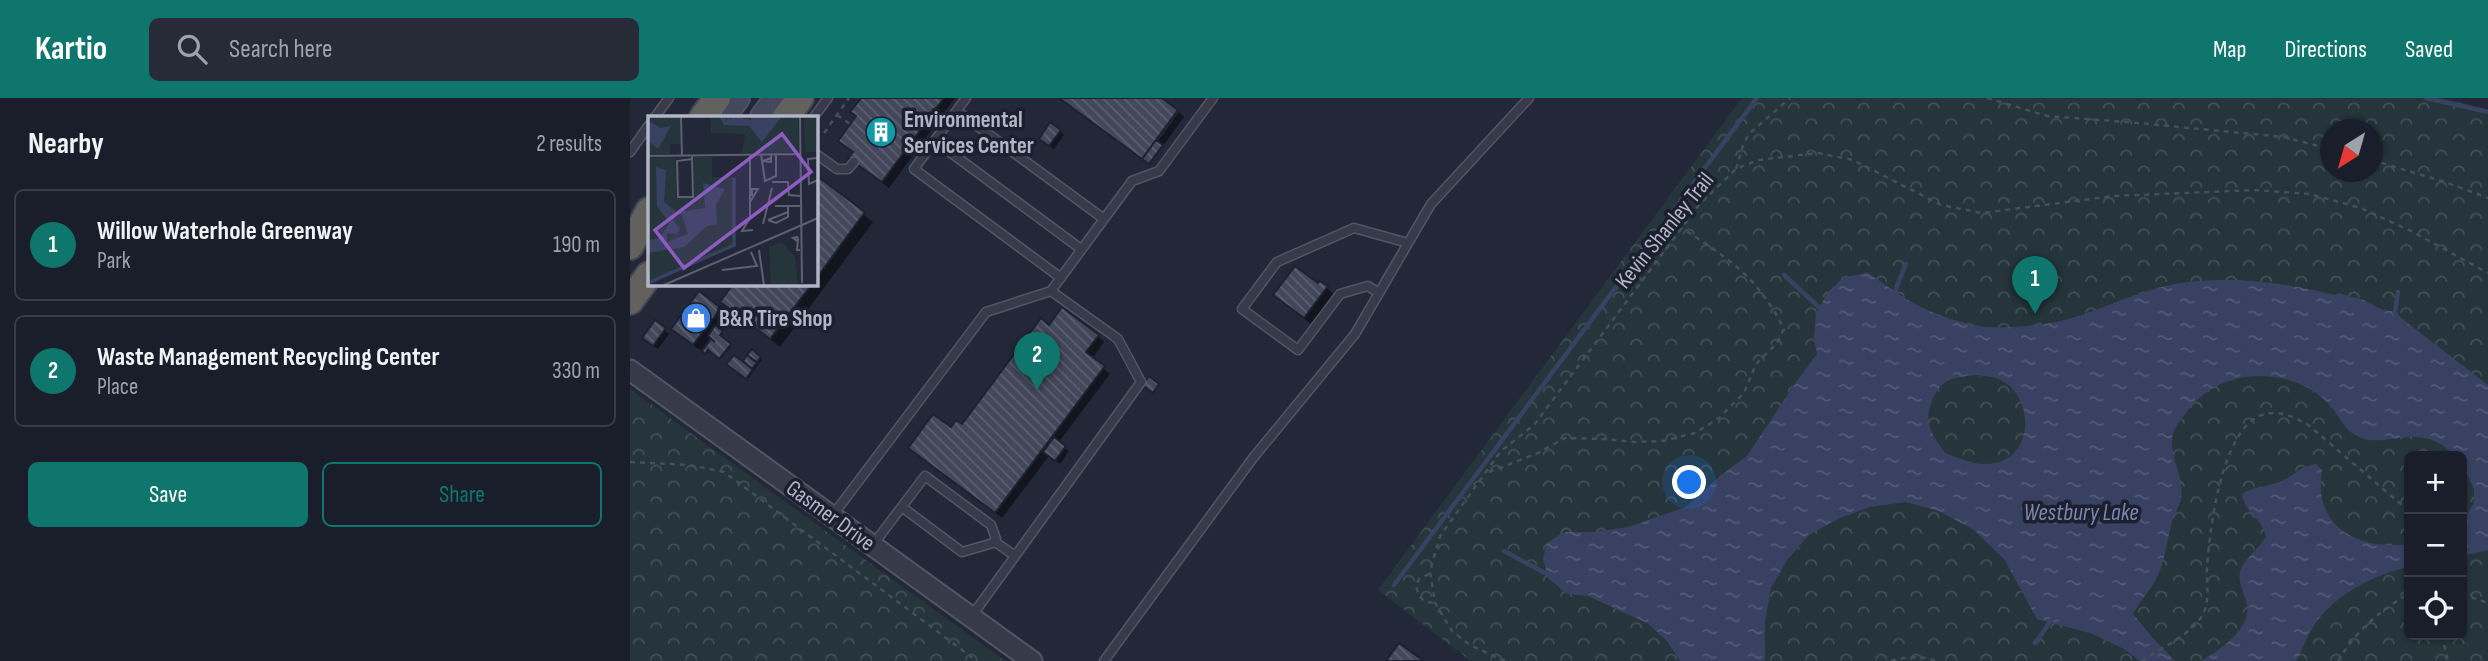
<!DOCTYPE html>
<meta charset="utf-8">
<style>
body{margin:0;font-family:"Sofia Sans Condensed",sans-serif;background:#272b37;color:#f1f3f6}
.controls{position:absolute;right:21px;bottom:21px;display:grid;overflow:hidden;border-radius:10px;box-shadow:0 2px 5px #0004}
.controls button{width:63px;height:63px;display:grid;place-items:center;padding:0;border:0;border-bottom:2px solid #383c47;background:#1a1e2b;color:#f1f3f6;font:35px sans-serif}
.compass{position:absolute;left:1690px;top:21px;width:63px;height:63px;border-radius:50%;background:#1a1e2b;box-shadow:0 2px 5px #0004;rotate:217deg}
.you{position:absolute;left:1060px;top:385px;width:24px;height:24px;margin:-18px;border:5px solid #fff;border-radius:50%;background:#1a73e8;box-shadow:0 0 0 10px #1a73e833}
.badge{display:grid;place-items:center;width:46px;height:46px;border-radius:50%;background:#0f766e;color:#fff;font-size:23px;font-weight:700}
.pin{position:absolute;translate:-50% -58px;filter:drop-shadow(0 2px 4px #0008)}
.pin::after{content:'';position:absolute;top:37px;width:24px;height:21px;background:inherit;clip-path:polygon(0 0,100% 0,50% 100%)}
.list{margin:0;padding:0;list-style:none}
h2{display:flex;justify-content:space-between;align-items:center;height:91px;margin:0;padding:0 28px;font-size:30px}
h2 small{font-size:23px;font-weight:400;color:#9fa2a9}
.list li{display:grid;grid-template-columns:46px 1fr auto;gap:21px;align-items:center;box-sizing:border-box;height:112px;margin:0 14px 14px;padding:0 14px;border:2px solid #383c47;border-radius:10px}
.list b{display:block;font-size:26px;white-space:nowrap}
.list p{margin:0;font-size:23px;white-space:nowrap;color:#9fa2a9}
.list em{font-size:23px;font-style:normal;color:#9fa2a9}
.actions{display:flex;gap:14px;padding:21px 28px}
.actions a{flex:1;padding:16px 0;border:2px solid #0f766e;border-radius:10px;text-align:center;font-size:24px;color:#0f766e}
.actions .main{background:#0f766e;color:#fff}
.icon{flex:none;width:38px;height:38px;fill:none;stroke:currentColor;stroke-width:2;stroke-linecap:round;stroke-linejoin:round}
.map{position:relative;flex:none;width:1858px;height:563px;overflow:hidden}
header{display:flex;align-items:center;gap:42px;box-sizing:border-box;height:98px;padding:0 35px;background:#0f766e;color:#fff}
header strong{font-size:33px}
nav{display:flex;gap:38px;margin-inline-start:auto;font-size:24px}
.search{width:490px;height:63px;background:#272b37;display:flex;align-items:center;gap:18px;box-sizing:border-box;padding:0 24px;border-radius:10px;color:#9fa2a9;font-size:26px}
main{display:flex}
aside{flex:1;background:#1a1e2b}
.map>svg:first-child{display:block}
</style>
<header>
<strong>Kartio</strong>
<div class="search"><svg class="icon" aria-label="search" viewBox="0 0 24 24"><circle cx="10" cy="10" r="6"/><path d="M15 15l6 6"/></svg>Search here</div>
<nav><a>Map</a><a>Directions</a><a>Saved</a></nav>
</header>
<main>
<aside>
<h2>Nearby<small>2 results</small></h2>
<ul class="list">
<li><span class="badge">1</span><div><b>Willow Waterhole Greenway</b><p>Park</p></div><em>190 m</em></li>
<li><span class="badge">2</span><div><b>Waste Management Recycling Center</b><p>Place</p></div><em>330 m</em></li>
</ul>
<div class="actions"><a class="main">Save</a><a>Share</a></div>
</aside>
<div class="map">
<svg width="1858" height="563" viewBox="0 0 1858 563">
<defs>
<pattern id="forest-crowns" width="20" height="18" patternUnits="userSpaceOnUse" patternTransform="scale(1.75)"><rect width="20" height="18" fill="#25353b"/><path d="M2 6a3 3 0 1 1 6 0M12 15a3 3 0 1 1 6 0" fill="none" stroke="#425056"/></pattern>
<pattern id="water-ripples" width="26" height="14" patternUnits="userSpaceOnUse" patternTransform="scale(1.75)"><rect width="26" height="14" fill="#394162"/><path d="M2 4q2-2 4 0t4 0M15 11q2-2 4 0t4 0" fill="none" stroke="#535a77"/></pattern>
<pattern id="building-back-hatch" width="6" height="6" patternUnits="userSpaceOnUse" patternTransform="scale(1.75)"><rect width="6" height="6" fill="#42475a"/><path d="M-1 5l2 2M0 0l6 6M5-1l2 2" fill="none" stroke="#5b5f70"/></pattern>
</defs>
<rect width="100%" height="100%" fill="#232839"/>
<path fill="url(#forest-crowns)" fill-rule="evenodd" d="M1112,0H1812L1858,11V563H841L748,492ZM1700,32H1742V74H1700ZM1779,358H1832V537H1779Z
M0,291L375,563H0Z"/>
<path fill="url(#water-ripples)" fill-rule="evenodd" d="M1238,175C1252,184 1265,194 1278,202C1298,214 1326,224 1349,228C1370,232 1418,227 1439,221C1475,210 1508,193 1545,186C1599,177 1652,184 1704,197L1709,195C1717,198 1724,199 1731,201C1743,205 1750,214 1762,213L1858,287V452L1832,458V424L1844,405V391L1832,366V358H1825C1788,318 1753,357 1722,335C1714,330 1711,322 1706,315C1701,307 1691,298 1683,293C1642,267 1583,275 1556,315C1552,321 1546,327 1544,333C1536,356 1555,376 1551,400C1550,408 1544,416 1542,424C1536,445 1535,467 1524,485C1517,496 1509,504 1503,516L1522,539L1545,563H1510L1494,551L1463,536L1407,521L1374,461L1344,432L1309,413L1276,404L1240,409L1210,420L1179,437L1158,461L1141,490L1135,523V563H1050L1037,543L1017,525L958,498L937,496L918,480L913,461L917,445L934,434H964L998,429L1056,409L1090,378L1117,358L1164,287L1187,256L1184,239L1186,216L1198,194L1214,179ZM1347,277C1353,278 1363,278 1369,281C1407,299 1404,364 1358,366C1343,367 1329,360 1315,355C1309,346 1301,336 1299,326C1296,313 1304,293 1314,285C1323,279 1336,278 1347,277Z
M1686,366L1692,372C1682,429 1729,453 1779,446V469C1745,476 1703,497 1683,529C1677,539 1672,552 1666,563H1571C1589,553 1622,530 1617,506C1614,495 1608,485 1610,474C1613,462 1629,450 1636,439C1633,421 1614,414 1612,396C1625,387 1642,389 1656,381C1668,374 1671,368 1686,366Z"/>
<path fill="#0007" fill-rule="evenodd" d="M233,0H325L259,90L227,66L224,55L227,19Z
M549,14L554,19L520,66L514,62Z
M430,33L434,37L424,51L415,45Z
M186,79L243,124L150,249L92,204L106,186H186Z
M689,188L697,190L703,196L681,226L645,197Z
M70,196L97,218L87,231L93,236L91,239L101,248L91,261L80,252L77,256L72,251L70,252L50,237ZM81,239L84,241L74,253L72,251Z
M25,224L39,236L28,251L18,244Z
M420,229L468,238L474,244L462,261L480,276L428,345L439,353L430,366L419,358L372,420L286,356L322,331L333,329Z
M122,254L132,261L118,281L99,266H113Z"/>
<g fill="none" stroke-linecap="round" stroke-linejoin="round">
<path stroke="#394162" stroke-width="4.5" d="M1796,0L1858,14
M1154,177L1192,212
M1768,194L1765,215L1768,220
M1263,198L1276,166
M874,453L917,476H921
M764,487L1127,0
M1406,545L1423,519"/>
</g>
<path fill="url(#building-back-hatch)" stroke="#1d2130" stroke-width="2" d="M231,0H314L252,84L218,60L223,54L208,43L226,18L220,14Z
M429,0H532L548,12L512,61Z
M420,24L431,32L419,48L409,41Z
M526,42L533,47L519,66L512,61Z
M186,77L235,114L186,181Z
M665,168L688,185L690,183L698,188L674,220L643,197Z
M103,186H182L140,241L90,204Z
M69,193L91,210L63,247L41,231Z
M432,209L469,237L456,254L475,268L365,415L278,350L303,316L321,329L326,322L332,326L411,220L419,227Z
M25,222L36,230L23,248L12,240Z
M85,227L93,233L90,237L101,246L89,261L78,252L75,256L72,253L81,241L85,244L78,238Z
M122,251L131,259L127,264L117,257Z
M104,257L123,271L116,281L96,266Z
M117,257L127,265L122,271L113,263Z
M519,278L529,286L523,295L512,287Z
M424,339L436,348L425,363L413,354Z
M769,545L794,563H756Z"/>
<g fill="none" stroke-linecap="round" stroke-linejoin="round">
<g stroke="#515564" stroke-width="11">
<path id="service" d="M336,0L284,71L431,180
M327,13L474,121L421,193
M25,19L39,0
M184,19L198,0
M305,43L451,151
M0,54L19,27
M186,56L207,71H218L224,64
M474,121L502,83L529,73L583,0
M749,195L738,188L710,196L668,252L612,211L647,164L724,130L778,145
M203,417L356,214L421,193L488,241L511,284L341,519
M364,443L385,458
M243,447C260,424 278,401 295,378L361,427L366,441L363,445L332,454L272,409
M474,563L623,360L725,236L801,106L899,0"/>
</g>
<g stroke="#515564" stroke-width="23">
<path id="tertiary" d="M0,272L402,563"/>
</g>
<g stroke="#515564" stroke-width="26">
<path id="secondary" d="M94,19L108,0
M132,19L146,0"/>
</g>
<g stroke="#414554" stroke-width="30">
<path id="trunk" d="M73,19L87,0
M156,19L170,0
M0,148L19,113
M0,203L19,177"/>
</g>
<path stroke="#425057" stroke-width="2.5" stroke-dasharray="5 5" stroke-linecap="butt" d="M1357,0L1417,18L1497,24L1654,39L1700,51
M207,17L220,26
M194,35L219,0
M1742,62L1815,84L1858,100
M1106,71L1113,47L1119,36L1160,0
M0,364L59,367L94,374L347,563
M859,374L908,355L935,340L975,341L1005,344L1033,343L1065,335L1089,320L1114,295L1126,266L1147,245L1154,231C1127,178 1100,162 1052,130
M799,476L789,481L786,488C789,500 792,504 805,505
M1832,496L1858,505
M1812,537L1818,563
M875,563L840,547L822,533L805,505L800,473L810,438L871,353L904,327L1069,107L1106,71L1128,62L1188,55L1223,62L1311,107L1352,115L1484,98L1624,92L1679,96L1731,110L1781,133L1858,175
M1261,563C1274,559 1293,557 1305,563
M1512,563C1531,550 1566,534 1574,514C1580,500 1576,482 1577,467C1580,430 1592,330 1632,317C1649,311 1663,319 1677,326L1779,413
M1708,563C1726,533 1749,513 1779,496"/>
<use href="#service" stroke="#363a49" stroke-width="8"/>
<use href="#tertiary" stroke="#363a49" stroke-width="19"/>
<use href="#secondary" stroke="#44485c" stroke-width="23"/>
<use href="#trunk" stroke="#62615e" stroke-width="26"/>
</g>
<defs>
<g id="building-disc" transform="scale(1.575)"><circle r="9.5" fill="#0f9aa8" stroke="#1b1f2e"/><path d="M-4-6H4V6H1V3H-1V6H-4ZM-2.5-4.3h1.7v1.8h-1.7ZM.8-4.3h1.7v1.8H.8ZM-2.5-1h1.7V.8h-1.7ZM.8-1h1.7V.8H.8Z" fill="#fff"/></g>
<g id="shop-disc" transform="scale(1.575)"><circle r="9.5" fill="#3f7fe0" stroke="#1b1f2e"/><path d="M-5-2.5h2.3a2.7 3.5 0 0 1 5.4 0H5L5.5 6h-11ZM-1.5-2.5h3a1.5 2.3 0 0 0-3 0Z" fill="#fff"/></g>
</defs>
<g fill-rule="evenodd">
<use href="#building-disc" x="251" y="34"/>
<use href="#shop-disc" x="66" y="220"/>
</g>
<g text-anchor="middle" stroke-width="7" stroke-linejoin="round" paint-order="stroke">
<g font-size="23" font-weight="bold" fill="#b1b5c5" stroke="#1b1f2e" text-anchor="start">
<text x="274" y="29">Environmental<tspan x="274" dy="26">Services Center</tspan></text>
<text x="89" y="228">B&amp;R Tire Shop</text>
</g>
<g font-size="23" fill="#b1b5c5" stroke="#1b1f2e">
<text transform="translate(1034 132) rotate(-51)" y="8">Kevin Shanley Trail</text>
<text transform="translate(201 417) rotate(36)" y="8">Gasmer Drive</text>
</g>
<g font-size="24" font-style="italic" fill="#7a86ac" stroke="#1b1f2e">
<text x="1451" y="422">Westbury Lake</text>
</g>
</g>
<g transform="translate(18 18)">
<rect width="170" height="170" fill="#232839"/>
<path d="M0,0H32L33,28H22V38L0,39ZM63,0H150L151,36L94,37L97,18L63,17ZM156,0H170V36H157ZM27,41L28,82H46V41H64V61H86L87,129L0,167V42ZM134,126L147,141L150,169H123L121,131Z" fill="#25353b"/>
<path d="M71,0H78L77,7L80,0L83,4V0L103,4L104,0H134L114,26L101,10L76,9ZM0,5L13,12L23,10L10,33L0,25ZM8,51L18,54L16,86L29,96L57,92L55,67L77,73L68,89L69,108L59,110L36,131L0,137V124L12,122L21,107L9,90ZM28,97L34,99L40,118L19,126V117L29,118L32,112L25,104Z" fill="#394162" fill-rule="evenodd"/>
<path fill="none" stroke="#394162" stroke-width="3.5" d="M0,167L86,129V62"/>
<path fill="none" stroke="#5c6071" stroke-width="2" d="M33,0L34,40M152,0L154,167M113,38L117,65L128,60V38M123,38V46L115,45L123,42M102,39V102L94,115L105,114M0,40L152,38M44,40L45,81H30L29,45L44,43M170,42L160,43L161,68L170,64M124,66H140L141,79L152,80M102,86L110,73H104V80M127,90H152M120,104L128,107L140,101V90M120,104L140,96M115,108L124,72M149,125L145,122L149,121L150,123L149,134H152M111,134L116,169M74,154L109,150L103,136M16,169L170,102"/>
<path fill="#8e5cc1" fill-opacity="0.15" stroke="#8e5cc1" stroke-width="3.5" d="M134,18L163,56L36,152L7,114Z"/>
<rect width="170" height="170" fill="none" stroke="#b1b5c5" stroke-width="3.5"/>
</g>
</svg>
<div class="controls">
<button>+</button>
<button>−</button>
<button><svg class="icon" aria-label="locate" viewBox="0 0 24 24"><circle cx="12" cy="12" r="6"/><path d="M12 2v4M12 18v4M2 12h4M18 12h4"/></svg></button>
</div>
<svg class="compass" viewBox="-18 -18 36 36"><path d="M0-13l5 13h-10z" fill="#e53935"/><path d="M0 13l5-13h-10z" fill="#9fa2a9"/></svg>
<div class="you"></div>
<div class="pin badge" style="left:1405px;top:216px">1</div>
<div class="pin badge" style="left:407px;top:292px">2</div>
</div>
</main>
